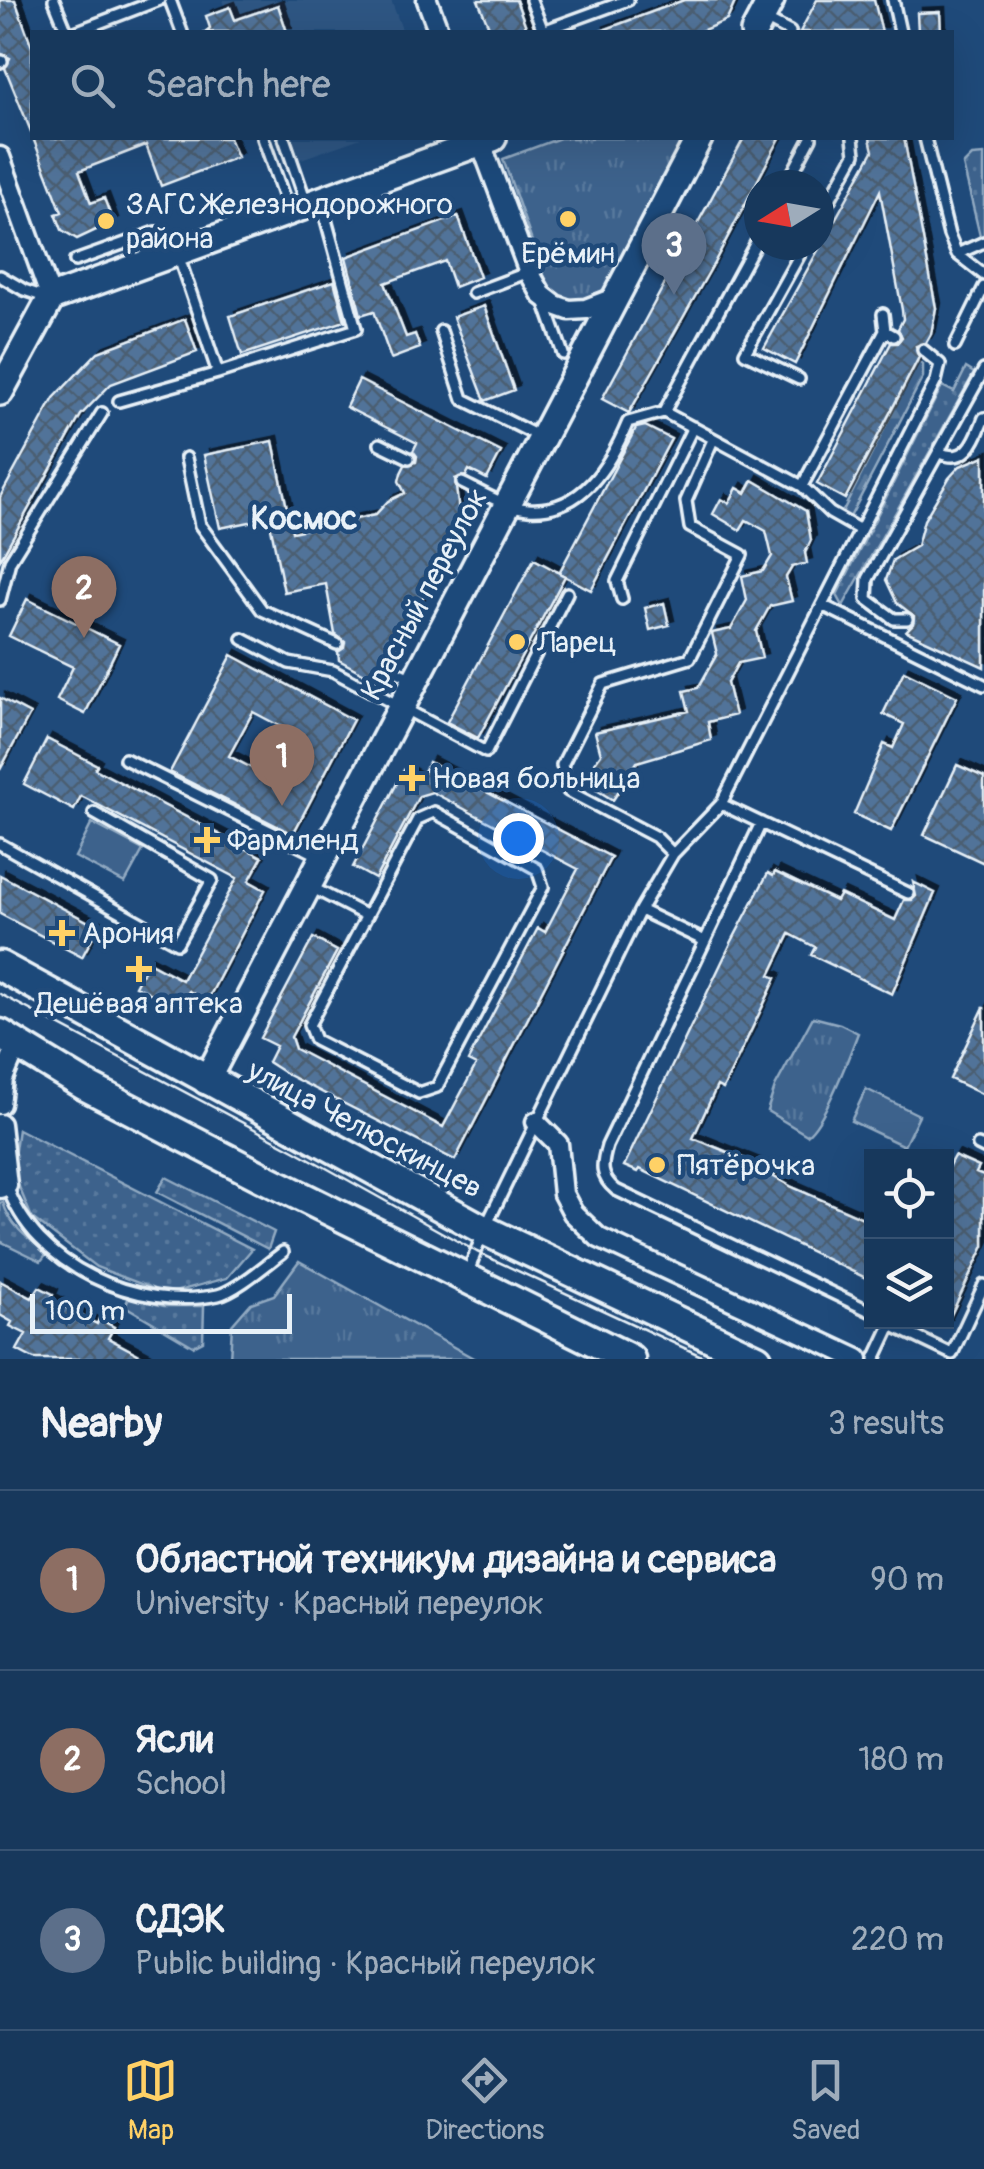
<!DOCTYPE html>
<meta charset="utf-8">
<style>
body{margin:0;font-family:Pangolin,sans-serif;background:#203f62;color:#f1f3f6}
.controls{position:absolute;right:30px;bottom:30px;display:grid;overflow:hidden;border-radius:0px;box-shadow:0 10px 40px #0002}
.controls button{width:90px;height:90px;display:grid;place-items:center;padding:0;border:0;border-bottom:2px solid #365272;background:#17385c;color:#f1f3f6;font:50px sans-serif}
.compass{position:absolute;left:744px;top:170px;width:90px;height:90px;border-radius:50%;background:#17385c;box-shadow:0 10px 40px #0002;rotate:259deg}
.scale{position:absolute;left:30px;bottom:25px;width:262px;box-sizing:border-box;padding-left:10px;border:5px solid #e8f1f8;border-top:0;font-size:28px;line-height:35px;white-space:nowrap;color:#e8f1f8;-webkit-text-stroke:8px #1f4a7a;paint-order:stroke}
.you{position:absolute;left:518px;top:838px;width:35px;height:35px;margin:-25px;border:8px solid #fff;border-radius:50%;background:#1a73e8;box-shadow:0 0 0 15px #1a73e833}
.badge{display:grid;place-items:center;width:65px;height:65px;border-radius:50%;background:#ffd166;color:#fff;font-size:32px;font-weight:700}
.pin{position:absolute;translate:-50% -82px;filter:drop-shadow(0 2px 5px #0008)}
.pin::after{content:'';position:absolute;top:52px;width:35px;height:30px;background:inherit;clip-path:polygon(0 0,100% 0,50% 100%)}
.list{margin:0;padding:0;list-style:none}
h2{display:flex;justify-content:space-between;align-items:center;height:130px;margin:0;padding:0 40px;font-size:42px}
h2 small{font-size:32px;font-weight:400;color:#9eacbb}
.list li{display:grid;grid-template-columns:65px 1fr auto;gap:30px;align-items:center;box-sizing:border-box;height:180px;padding:0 40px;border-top:2px solid #365272}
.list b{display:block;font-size:38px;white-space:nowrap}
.list p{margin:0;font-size:32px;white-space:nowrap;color:#9eacbb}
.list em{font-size:32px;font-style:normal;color:#9eacbb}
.icon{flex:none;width:55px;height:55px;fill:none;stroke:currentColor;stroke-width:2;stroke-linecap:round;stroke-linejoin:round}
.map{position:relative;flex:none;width:984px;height:1359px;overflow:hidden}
.search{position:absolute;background:#17385c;box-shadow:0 10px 40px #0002;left:30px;right:30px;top:30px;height:110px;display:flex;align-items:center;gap:25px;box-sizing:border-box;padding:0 35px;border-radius:0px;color:#9eacbb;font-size:38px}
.sheet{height:670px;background:#17385c}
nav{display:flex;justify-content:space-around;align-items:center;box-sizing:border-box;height:140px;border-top:2px solid #365272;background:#17385c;font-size:28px;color:#9eacbb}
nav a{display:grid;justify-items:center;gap:5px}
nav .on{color:#ffd166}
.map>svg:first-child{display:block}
</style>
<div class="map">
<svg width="984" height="1359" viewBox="0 0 984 1359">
<defs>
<pattern id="grass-dots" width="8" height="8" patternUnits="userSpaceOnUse" patternTransform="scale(2.5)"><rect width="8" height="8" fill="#3c628c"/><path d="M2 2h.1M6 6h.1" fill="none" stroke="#58799d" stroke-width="1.8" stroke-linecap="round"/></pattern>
<pattern id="forest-firs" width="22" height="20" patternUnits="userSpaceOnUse" patternTransform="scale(2.5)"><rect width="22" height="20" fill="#3c628c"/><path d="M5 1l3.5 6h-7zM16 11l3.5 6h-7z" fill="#58799d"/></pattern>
<pattern id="park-tufts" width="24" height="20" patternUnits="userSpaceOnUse" patternTransform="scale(2.5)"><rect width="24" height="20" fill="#3c628c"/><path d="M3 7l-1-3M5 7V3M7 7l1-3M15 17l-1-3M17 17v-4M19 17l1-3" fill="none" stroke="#58799d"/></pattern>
<pattern id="building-cross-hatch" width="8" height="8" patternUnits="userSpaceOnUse" patternTransform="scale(2.5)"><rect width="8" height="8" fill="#517399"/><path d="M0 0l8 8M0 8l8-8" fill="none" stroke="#4c5e72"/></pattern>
<filter id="shadow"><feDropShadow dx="5" dy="-5" stdDeviation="0" flood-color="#0009"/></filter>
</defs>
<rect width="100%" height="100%" fill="#1f4a7a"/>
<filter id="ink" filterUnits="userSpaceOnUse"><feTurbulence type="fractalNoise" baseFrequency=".01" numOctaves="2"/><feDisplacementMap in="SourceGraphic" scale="20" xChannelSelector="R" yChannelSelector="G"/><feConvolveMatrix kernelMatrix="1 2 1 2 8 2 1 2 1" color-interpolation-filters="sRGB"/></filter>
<g filter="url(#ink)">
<path fill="#2e5683" d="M223,0H391L403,32H239L230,8L226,9Z
M274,138H361L284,165Z"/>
<path fill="url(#grass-dots)" stroke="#92aac2" stroke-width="2.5" d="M984,155V235L980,236L963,165L972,156Z
M966,368L974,373L843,606L837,595L942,386L954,392Z
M18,1129L252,1249L227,1278L167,1294L96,1267L32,1218L12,1170Z
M166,1177L274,1232L268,1249L157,1192Z
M3,1202C10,1226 27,1238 47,1253L41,1261L0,1241V1203Z
M129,1297L164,1306H204L203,1341L193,1346L125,1306Z"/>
<path fill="url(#forest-firs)" stroke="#92aac2" stroke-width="2.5" d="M918,362L923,364V377L849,519L841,515Z"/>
<path fill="url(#park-tufts)" stroke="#92aac2" stroke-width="2.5" d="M560,138H689L610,287C587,305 573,310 549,290L503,159Z
M813,1017L840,1024L858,1033C849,1056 825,1122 807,1135L767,1111L775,1087Z
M299,1261L475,1359H230L232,1325L251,1303L274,1295Z"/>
<path fill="#3c628c" stroke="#92aac2" stroke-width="2.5" d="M92,823L143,850L125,883L75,857Z
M866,1089L919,1115L904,1146L851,1121Z"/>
<path fill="url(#building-cross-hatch)" stroke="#e8f1f8" stroke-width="2.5" fill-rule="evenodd" filter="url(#shadow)" d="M0,0H15L32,47V134L5,68L10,58L0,53Z
M478,0H516L528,32H491Z
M684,0H736L727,20L699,32H598Z
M817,0H874L882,32H800Z
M278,5L287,32H205L210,28L206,16L230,7L235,20Z
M940,12L941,32H918L917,13Z
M33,138H229L237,157L161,186L146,145L79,171L91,203L104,198L113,222L77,239L62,230L56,214L62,212Z
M744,138H780L714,263L629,413L602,399Z
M870,138H904L936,308L931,334L926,343L916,346L919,357L845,499L817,484L891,343H897L902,337L898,329L903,319L902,310L880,191L795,364L764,348L873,151Z
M458,216L480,277L454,287L445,261L385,283L406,337L415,334L420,348L391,359L374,311L361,315L346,257Z
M334,281L345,321L242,355L230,316Z
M484,306L514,390L485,401L453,317Z
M185,319L197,352L111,384L81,415L0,560V497L54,398L98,352Z
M359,380L501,452L487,479L469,470L466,476L455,479L460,521L392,661L382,664L381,670L385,675L381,683L339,660L338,652L344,648L345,642L335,634L326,584L284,592L269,518L220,528L204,455L273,441L292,532L375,515L388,501L405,493L399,481L401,473L405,465L416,462L417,456L413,451L417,443L346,407Z
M645,426L671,439L591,590L559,573L636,428Z
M984,456V667L906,631L913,624L914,616L897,603L886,580L893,560L917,546L924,520L949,478L960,466Z
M753,480L806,511L811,540L805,553L807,563L792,567L786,577L792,601L770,606L756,631L762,658L738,663L727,683L735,715L708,722L711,740L637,762L613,800L582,781L601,754L595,732L689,711L684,691L698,688L717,654L712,633L731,629L747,600L742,576L763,571L772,556L766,531L746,520L740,530L713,514L721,499L729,503L737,488L746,493Z
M534,559L565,576L478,738L447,722Z
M27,599L119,644L85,714L57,700L73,667L9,636Z
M664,603L669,625L650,630L645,608Z
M232,655L353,720L293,834L170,772ZM253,712L306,740L282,784L229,756Z
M904,671L957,697L891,831L854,814L884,744L893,748L904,724L883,714Z
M0,698L30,714L0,770Z
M47,739L97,765L95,769L262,857L249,881L265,890L207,1001L189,991L181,1008L135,986L148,962L182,980L237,878L81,796L74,810L24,784Z
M429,762L611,857L455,1160L288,1075L268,1062L276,1046L260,1038L313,938L337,951L291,1037L295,1049L443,1127L476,1065L468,1061L538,928L545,932L578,869L432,792L419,796L375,879L353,867L404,770L420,779Z
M957,765L984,777V863L924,835Z
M775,872L836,901L840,894L895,920L904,900H912L916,896L913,882L935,893L892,994L811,955L815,947L790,934L770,975L776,978L771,989L723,1089L717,1086L693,1138L757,1164L776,1172L774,1177L792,1187L872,1222V1281L640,1169L638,1172L624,1166L731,943L768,873L773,876Z
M0,875L98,927L82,957L0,914Z
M984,1007V1095L950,1079Z
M954,1156L979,1167L976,1173L984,1176V1246L946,1325V1171Z
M0,1281L32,1298L39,1287L53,1294L51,1299L74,1312L97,1324L99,1319L114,1327L108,1338L147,1359H34L17,1350L26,1334L10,1326L12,1322L0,1315Z"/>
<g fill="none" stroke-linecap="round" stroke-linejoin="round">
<g stroke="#e8f1f8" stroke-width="16">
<path id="lane" d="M54,0L67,32
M170,0L182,32
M531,0L543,31L628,0
M893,0L900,32
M765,19L790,32
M75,32L159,0
M0,62L2,61
M263,138L288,209
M284,138L306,202
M925,138L949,235L957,254L984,275
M786,185L811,138
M819,219L855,154L853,138
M957,254L984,242
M178,255L218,373L356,329L322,205
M75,261L156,232L163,254
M0,276L24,290L48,298
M473,293L529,272
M545,303L563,354
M883,314L885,331L894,336
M441,331L463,399L540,437
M955,346L984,287
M799,379L745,353L805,245
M119,401L218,373
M664,412L759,237
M380,444L409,458
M940,453C968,465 976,438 984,418
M186,458L200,525L262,610L337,644
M462,483C483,493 505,507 528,509C582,513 610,465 628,422L664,412L802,486L830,513L860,530
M802,486L885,331
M622,599L617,581L693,427
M0,600L10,561L102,413
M822,605L984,685
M907,619H894L867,599L868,579L984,370
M243,639L289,663L333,671L486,752L567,593
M389,668L413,679
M125,759L320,856
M721,804L908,893
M434,812L537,869L543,887L437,1087L419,1093L315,1040L309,1025L418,819Z
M0,844L177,943L212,880L94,813
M673,854L656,837L568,791L562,765L603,684L690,658L742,555L690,527L686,501L713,440
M311,887L367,916
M640,910L705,941L607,1146C601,1166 600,1177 616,1190L872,1312
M705,941L761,823
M978,1145L984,1148
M7,1185C33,1266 138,1312 218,1295C236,1291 267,1264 283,1252
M467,1275L484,1230L640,910L673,854L721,804L936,381L940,364L923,350
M875,1359L891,1325L952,1354L984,1285"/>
</g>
<g stroke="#e8f1f8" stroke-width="25">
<path id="street" d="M427,0L439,32
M479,138L529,272L542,295L555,305L569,310L586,309L617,297
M0,157L51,298
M0,1104L3,1079L17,1045
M536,1122L558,1144L563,1194L573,1213L599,1238L858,1359
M0,1124L7,1185L0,1188"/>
</g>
<g stroke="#e8f1f8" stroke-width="32">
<path id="secondary" d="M754,32L771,0
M0,392L51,298L493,138
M206,1081L699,138"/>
</g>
<g stroke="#e8f1f8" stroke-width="35">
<path id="primary" d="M0,966L484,1230L757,1359
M0,1034L84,1085L262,1177L630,1359"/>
</g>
<use href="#lane" stroke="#1f4a7a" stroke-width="9"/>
<use href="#street" stroke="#1f4a7a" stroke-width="18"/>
<use href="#secondary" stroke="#1f4a7a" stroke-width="25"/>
<use href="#primary" stroke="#1f4a7a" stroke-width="28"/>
<path stroke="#e8f1f8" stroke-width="2.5" d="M0,994L294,1150L477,1252L708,1359"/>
</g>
</g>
<g fill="#ffd166" stroke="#1f4a7a" stroke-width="4">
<circle cx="568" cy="219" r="10"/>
<circle cx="106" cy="221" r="10"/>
<circle cx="517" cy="642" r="10"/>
<path d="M407 763h10v10h10v10h-10v10h-10v-10h-10v-10h10z"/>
<path d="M202 825h10v10h10v10h-10v10h-10v-10h-10v-10h10z"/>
<path d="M57 918h10v10h10v10h-10v10h-10v-10h-10v-10h10z"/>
<path d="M134 954h10v10h10v10h-10v10h-10v-10h-10v-10h10z"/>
<circle cx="657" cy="1165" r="10"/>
</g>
<g text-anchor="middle" stroke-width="9" stroke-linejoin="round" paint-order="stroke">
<g font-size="30" fill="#e8f1f8" stroke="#1f4a7a" text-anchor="start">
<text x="126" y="214">ЗАГС Железнодорожного<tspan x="126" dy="34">района</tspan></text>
<text x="568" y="263" text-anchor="middle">Ерёмин</text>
<text x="537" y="652">Ларец</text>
<text x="432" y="788">Новая больница</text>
<text x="227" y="850">Фармленд</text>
<text x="82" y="943">Арония</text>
<text x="139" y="1013" text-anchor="middle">Дешёвая аптека</text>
<text x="677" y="1175">Пятёрочка</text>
</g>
<g font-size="30" fill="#e8f1f8" stroke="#1f4a7a">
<text transform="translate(424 594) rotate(-62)" y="10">Красный переулок</text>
<text transform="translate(365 1129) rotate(28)" y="10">улица Челюскинцев</text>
</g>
<g font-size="32" font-weight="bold" fill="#e8f1f8" stroke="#1f4a7a">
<text x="304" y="529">Космос</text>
</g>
</g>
</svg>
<div class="controls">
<button><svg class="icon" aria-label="locate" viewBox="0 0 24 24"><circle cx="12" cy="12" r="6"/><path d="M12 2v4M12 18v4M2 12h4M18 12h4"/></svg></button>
<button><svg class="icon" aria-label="layers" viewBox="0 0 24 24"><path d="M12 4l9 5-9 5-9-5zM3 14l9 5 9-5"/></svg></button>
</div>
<svg class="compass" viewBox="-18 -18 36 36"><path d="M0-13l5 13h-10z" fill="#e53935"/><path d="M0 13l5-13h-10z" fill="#9eacbb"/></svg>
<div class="scale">100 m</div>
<div class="you"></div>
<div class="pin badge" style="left:282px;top:806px;background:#8d6e63">1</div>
<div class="pin badge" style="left:84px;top:638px;background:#8d6e63">2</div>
<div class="pin badge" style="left:674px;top:295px;background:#5c6f8a">3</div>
<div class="search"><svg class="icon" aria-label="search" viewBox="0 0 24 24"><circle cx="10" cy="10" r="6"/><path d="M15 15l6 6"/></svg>Search here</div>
</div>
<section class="sheet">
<h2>Nearby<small>3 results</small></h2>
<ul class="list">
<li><span class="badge" style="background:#8d6e63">1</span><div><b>Областной техникум дизайна и сервиса</b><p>University · Красный переулок</p></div><em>90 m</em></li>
<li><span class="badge" style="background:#8d6e63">2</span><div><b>Ясли</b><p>School</p></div><em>180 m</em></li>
<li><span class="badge" style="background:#5c6f8a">3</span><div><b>СДЭК</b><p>Public building · Красный переулок</p></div><em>220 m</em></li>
</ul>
</section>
<nav>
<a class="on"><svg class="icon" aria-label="map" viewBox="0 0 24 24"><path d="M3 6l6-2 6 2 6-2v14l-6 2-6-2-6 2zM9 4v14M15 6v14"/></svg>Map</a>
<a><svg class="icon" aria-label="directions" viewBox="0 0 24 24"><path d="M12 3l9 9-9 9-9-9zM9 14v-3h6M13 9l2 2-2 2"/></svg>Directions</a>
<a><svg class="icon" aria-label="saved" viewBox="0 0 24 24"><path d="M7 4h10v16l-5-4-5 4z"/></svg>Saved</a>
</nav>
